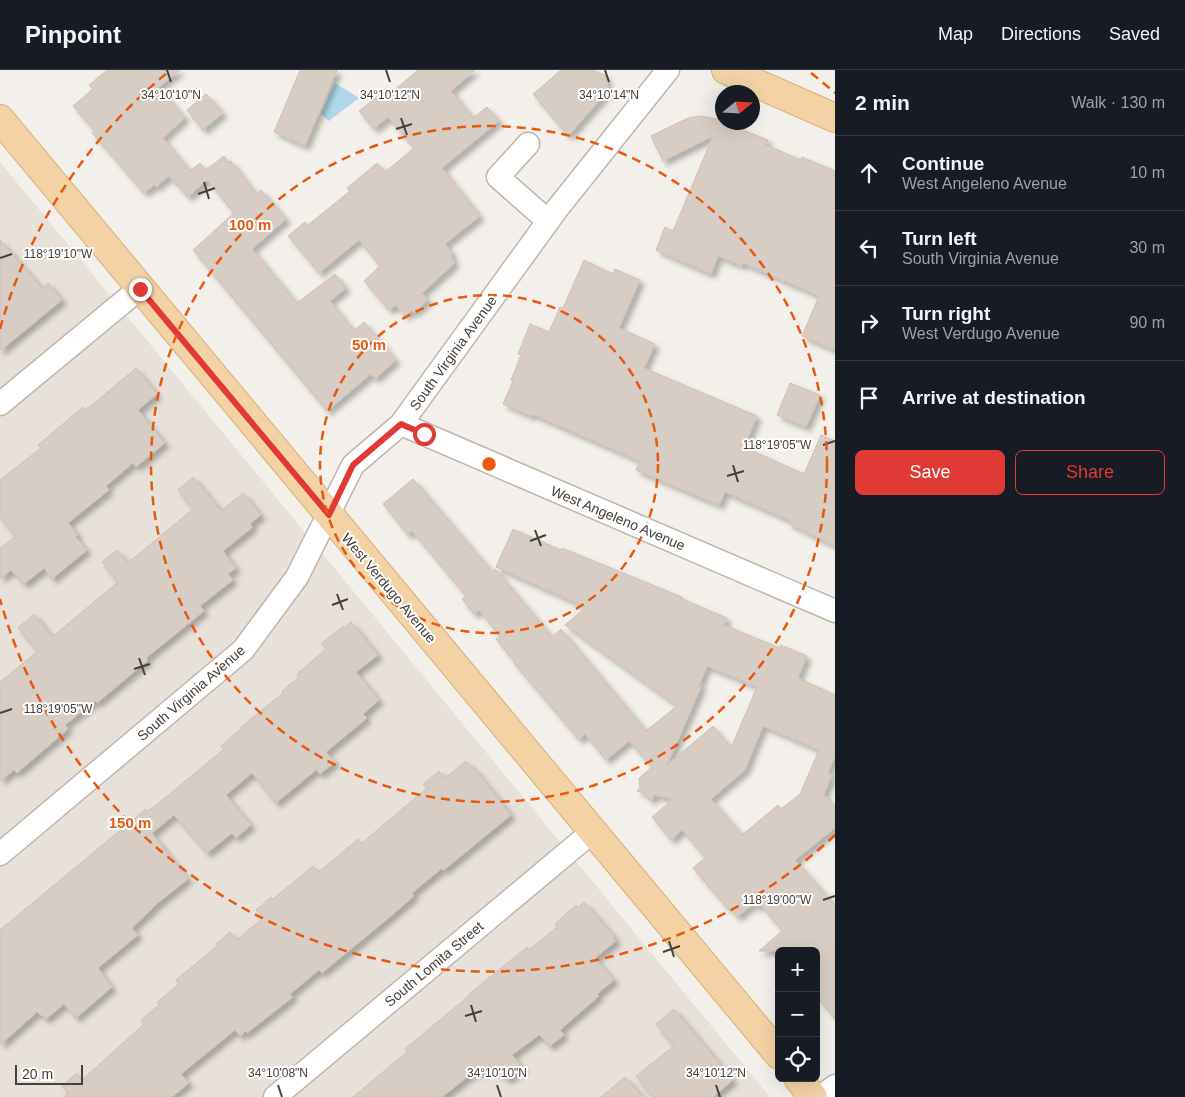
<!DOCTYPE html>
<meta charset="utf-8">
<style>
body{margin:0;font-family:Arial,sans-serif;background:#242831;color:#f1f3f6}
.controls{position:absolute;right:15px;bottom:15px;display:grid;overflow:hidden;border-radius:8px;box-shadow:0 5px 20px #0002}
.controls button{width:45px;height:45px;display:grid;place-items:center;padding:0;border:0;border-bottom:1px solid #363941;background:#171b24;color:#f1f3f6;font:25px sans-serif}
.compass{position:absolute;left:715px;top:15px;width:45px;height:45px;border-radius:50%;background:#171b24;box-shadow:0 5px 20px #0002;rotate:72deg}
.scale{position:absolute;left:15px;bottom:12px;width:68px;box-sizing:border-box;padding-left:5px;border:2px solid #474039;border-top:0;font-size:14px;line-height:18px;white-space:nowrap;color:#474039;-webkit-text-stroke:4px #fff;paint-order:stroke}
.stop{position:absolute;width:15px;height:15px;margin:-11px;border:4px solid #e13934;border-radius:50%;background:#fff}
.stop.end{background:#e13934;border-color:#fff;box-shadow:0 1px 5px #0008}
.list{margin:0;padding:0;list-style:none}
h2{display:flex;justify-content:space-between;align-items:center;height:65px;margin:0;padding:0 20px;font-size:21px}
h2 small{font-size:16px;font-weight:400;color:#9ea1a6}
.list li{display:grid;grid-template-columns:32px 1fr auto;gap:15px;align-items:center;box-sizing:border-box;height:75px;padding:0 20px;border-top:1px solid #363941}
.list b{display:block;font-size:19px;white-space:nowrap}
.list p{margin:0;font-size:16px;white-space:nowrap;color:#9ea1a6}
.list em{font-size:16px;font-style:normal;color:#9ea1a6}
.actions{display:flex;gap:10px;padding:15px 20px}
.actions a{flex:1;padding:11px 0;border:1px solid #e13934;border-radius:8px;text-align:center;font-size:18px;color:#e13934}
.actions .main{background:#e13934;color:#fff}
.icon{flex:none;width:28px;height:28px;fill:none;stroke:currentColor;stroke-width:2;stroke-linecap:round;stroke-linejoin:round}
.map{position:relative;flex:none;width:835px;height:1027px;overflow:hidden}
header{display:flex;align-items:center;gap:30px;box-sizing:border-box;height:70px;padding:0 25px;background:#171b24;border-bottom:1px solid #363941}
header strong{font-size:24px}
nav{display:flex;gap:28px;margin-inline-start:auto;font-size:18px}
main{display:flex}
aside{flex:1;background:#171b24}
.map>svg:first-child{display:block}
</style>
<header>
<strong>Pinpoint</strong>
<nav><a>Map</a><a>Directions</a><a>Saved</a></nav>
</header>
<main>
<div class="map">
<svg width="835" height="1027" viewBox="0 0 835 1027">
<defs>
<filter id="shadow"><feDropShadow dx="4.5" dy="4.5" stdDeviation="2.5" flood-color="#0004"/></filter>
</defs>
<rect width="100%" height="100%" fill="#f3f0eb"/>
<path fill="#e7e1d9" d="M0,92L770,1027H0Z"/>
<path fill="#afd8e9" d="M335,13L359,28L329,51L321,44Z"/>
<path fill="#d7cdc4" stroke="#cec1b5" fill-rule="evenodd" filter="url(#shadow)" d="M107,0H180L159,17L185,48L163,68L190,101L200,93L206,100L224,86L229,93L231,91L256,124L261,120L286,149L252,179L297,233L335,204L346,218L330,231L354,261L364,252L396,290L375,309L371,304L327,341L193,180L234,143L207,110L188,127L169,106L156,117L154,115L144,123L92,63L95,61L73,36L93,19L89,15Z
M300,0H337L305,76L274,62Z
M418,0H475L451,21L473,48L487,37L499,51L442,98L480,146L445,174L453,184L451,186L455,193L422,223L428,230L414,243L412,240L405,246L396,235L389,240L364,211L380,196L359,170L319,203L288,166L305,152L308,155L350,121L347,118L377,93L385,102L414,78L388,47L374,59L359,41L382,23L386,27Z
M561,0H593L606,6L608,21L568,66L533,24Z
M206,24L223,43L203,60L187,40Z
M700,46L722,50V52L737,54L733,56L768,70L766,75L801,90L802,87L835,101V280L802,266L819,226L743,193L742,196L718,186L711,204L656,180L665,157L673,161L713,66L663,91L651,66L688,48Z
M0,170L42,218L48,213L62,230L0,281Z
M584,190L613,204L615,199L640,210L619,258L655,274L644,298L757,346L744,377L804,404L821,365L835,371V476L788,453L789,450L725,422L719,435L636,400L640,391L532,344L531,346L503,334L513,311L511,310L521,285L518,284L530,254L549,262L560,237L563,238Z
M136,298L157,324L138,340L165,373L136,397L133,393L106,416L109,420L68,453L78,465L76,467L87,480L52,509L44,498L24,514L11,500L0,509V478L16,466L0,447V410L41,378L38,375L83,337L85,340L92,335Z
M790,313L820,325L806,357L777,345Z
M193,407L221,441L243,423L261,445L250,454L253,457L223,481L236,498L228,504L233,510L200,536L204,541L146,588L148,590L97,633L95,631L65,655L68,659L17,703L14,700L0,711V612L38,581L18,558L34,544L52,567L118,512L102,492L117,480L128,493L193,439L178,420Z
M413,409L493,503L495,499L552,567L561,559L646,661L677,636L565,555L586,537L496,497L513,459L561,480L562,478L682,527V529L727,548L724,555L780,578L781,575L807,586L798,608L835,625V686L828,703L832,705L824,724L835,738V758L795,790L835,835V949L816,926V881H759L782,861L760,834L756,837L753,834L737,847L729,837L727,838L693,798L705,788L682,760L671,770L652,747L673,729L654,725L651,731L644,723L637,721L640,718L639,708L652,697L629,671L606,690L585,664L579,670L513,592L514,591L496,569L500,566L479,540L474,544L462,529L466,526L412,461L408,465L383,434ZM707,596L757,617L731,678L713,656L667,695L702,615L698,618ZM763,656L819,680L800,724L781,739L778,735L742,765L711,729L745,700Z
M351,552L378,585L356,602L379,630L363,644L367,648L326,682L335,692L320,704L316,700L276,733L252,703L226,725L251,755L236,768L232,763L207,783L174,745L152,763L188,809L159,832L132,858L138,865L98,898L112,917L76,948L64,934L46,949L37,942L0,975V860L112,767L146,739L148,741L154,737L224,679L221,676L242,658L241,657L283,623L282,621L299,607L297,604L326,579L321,574L343,556L344,558Z
M466,691L474,700L475,699L511,745L444,800L441,799L412,823L414,826L391,846L322,903L319,900L290,924L293,927L247,963L246,961L240,966L235,960L181,1004L189,1013L172,1027H64L68,1023L62,1016L77,1003L82,1010L144,954L141,950L159,935L157,932L179,914L176,910L217,876L216,874L230,862L237,870L263,848L256,840L271,827L273,829L313,796L319,802L358,769L362,773L427,718L423,714L439,701L445,708Z
M584,832L614,866L613,867L616,871L595,888L614,910L597,924L599,926L560,960L564,965L550,976L539,965L512,985L523,998L507,1010L501,1003L499,1005L490,994L477,1004L475,1001L442,1027H353L407,982L405,979L470,925L469,924L527,877L529,880L557,857L555,854L576,835L578,838Z
M674,939L733,1010L713,1027H653L636,1006L674,976L656,954Z
M625,1007L643,1027H601Z"/>
<g fill="none" stroke-linecap="round" stroke-linejoin="round">
<g stroke="#beb6ae" stroke-width="25">
<path id="minor" d="M528,74L498,107L548,151
M0,334L139,219
M401,354L835,541
M0,784L243,580L297,507L353,395L401,354L557,139L668,0
M275,1027L592,762
M820,1027L835,1016"/>
</g>
<g stroke="#d7ae76" stroke-width="30">
<path id="major" d="M726,0L835,48
M0,49L779,985
M798,1008L813,1027"/>
</g>
<use href="#minor" stroke="#fff" stroke-width="22"/>
<use href="#major" stroke="#f3d3a4" stroke-width="28"/>
</g>
<g fill="none" stroke-linecap="round" stroke-linejoin="round">
<path stroke="#e13934" stroke-width="6" d="M140,219L329,445L353,395L401,354L424,364"/>
</g>
<path fill="none" stroke="#474039" stroke-width="2" d="M167,0L171,12M386,0L390,12M605,0L609,12M401,48L407,65M396,59L412,54M204,112L209,129M198,124L215,118M0,188L12,184M823,375L835,371M733,395L738,412M727,406L744,401M535,460L541,476M530,471L546,465M337,524L343,540M332,535L348,529M139,588L145,605M134,599L150,594M0,643L12,639M823,830L835,826M669,871L674,887M663,882L680,876M471,935L476,952M465,946L482,941M278,1015L282,1027M497,1015L501,1027M716,1015L720,1027"/>
<g fill="none" stroke="#e8590c" stroke-width="2.5" stroke-dasharray="9 6">
<circle cx="489" cy="394" r="169"/>
<circle cx="489" cy="394" r="338"/>
<path d="M835 765A507 507 0 0 1 0 529M0 259A507 507 0 0 1 167 3M811 3A507 507 0 0 1 835 23"/>
</g>
<g text-anchor="middle" stroke-width="4" stroke-linejoin="round" paint-order="stroke">
<g font-size="14" fill="#474039" stroke="#fff">
<text transform="translate(453 283) rotate(-54)" y="5">South Virginia Avenue</text>
<text transform="translate(618 448) rotate(23)" y="5">West Angeleno Avenue</text>
<text transform="translate(389 518) rotate(50)" y="5">West Verdugo Avenue</text>
<text transform="translate(191 623) rotate(-41)" y="5">South Virginia Avenue</text>
<text transform="translate(434 894) rotate(-40)" y="5">South Lomita Street</text>
</g>
</g>
<g font-size="12" text-anchor="middle" fill="#474039" stroke="#fff" stroke-width="4" stroke-linejoin="round" paint-order="stroke">
<text x="171" y="29">34°10'10"N</text>
<text x="390" y="29">34°10'12"N</text>
<text x="609" y="29">34°10'14"N</text>
<text x="58" y="188">118°19'10"W</text>
<text x="777" y="379">118°19'05"W</text>
<text x="58" y="643">118°19'05"W</text>
<text x="777" y="834">118°19'00"W</text>
<text x="497" y="1007">34°10'10"N</text>
<text x="716" y="1007">34°10'12"N</text>
<text x="278" y="1007">34°10'08"N</text>
</g>
<circle cx="489" cy="394" r="8" fill="#e8590c" stroke="#fff" stroke-width="2.5"/>
<g font-size="15" text-anchor="middle" font-weight="bold" fill="#e8590c" stroke="#fff" stroke-width="4" stroke-linejoin="round" paint-order="stroke">
<text x="250" y="160">100 m</text>
<text x="369" y="280">50 m</text>
<text x="130" y="758">150 m</text>
</g>
</svg>
<div class="controls">
<button>+</button>
<button>−</button>
<button><svg class="icon" aria-label="locate" viewBox="0 0 24 24"><circle cx="12" cy="12" r="6"/><path d="M12 2v4M12 18v4M2 12h4M18 12h4"/></svg></button>
</div>
<svg class="compass" viewBox="-18 -18 36 36"><path d="M0-13l5 13h-10z" fill="#e53935"/><path d="M0 13l5-13h-10z" fill="#9ea1a6"/></svg>
<div class="scale">20 m</div>
<div class="stop" style="left:424px;top:364px"></div>
<div class="stop end" style="left:140px;top:219px"></div>
</div>
<aside>
<h2>2 min<small>Walk · 130 m</small></h2>
<ul class="list">
<li><svg class="icon" aria-label="ahead" viewBox="0 0 24 24"><path d="M12 20V5M6 11l6-6 6 6"/></svg><div><b>Continue</b><p>West Angeleno Avenue</p></div><em>10 m</em></li>
<li><svg class="icon" aria-label="left" viewBox="0 0 24 24"><path d="M17 20v-9H6M10 6l-5 5 5 5"/></svg><div><b>Turn left</b><p>South Virginia Avenue</p></div><em>30 m</em></li>
<li><svg class="icon" aria-label="right" viewBox="0 0 24 24"><path d="M7 20v-9h11M14 6l5 5-5 5"/></svg><div><b>Turn right</b><p>West Verdugo Avenue</p></div><em>90 m</em></li>
<li><svg class="icon" aria-label="arrive" viewBox="0 0 24 24"><path d="M6 21V4h12l-3 4 3 4H6"/></svg><div><b>Arrive at destination</b></div></li>
</ul>
<div class="actions"><a class="main">Save</a><a>Share</a></div>
</aside>
</main>
